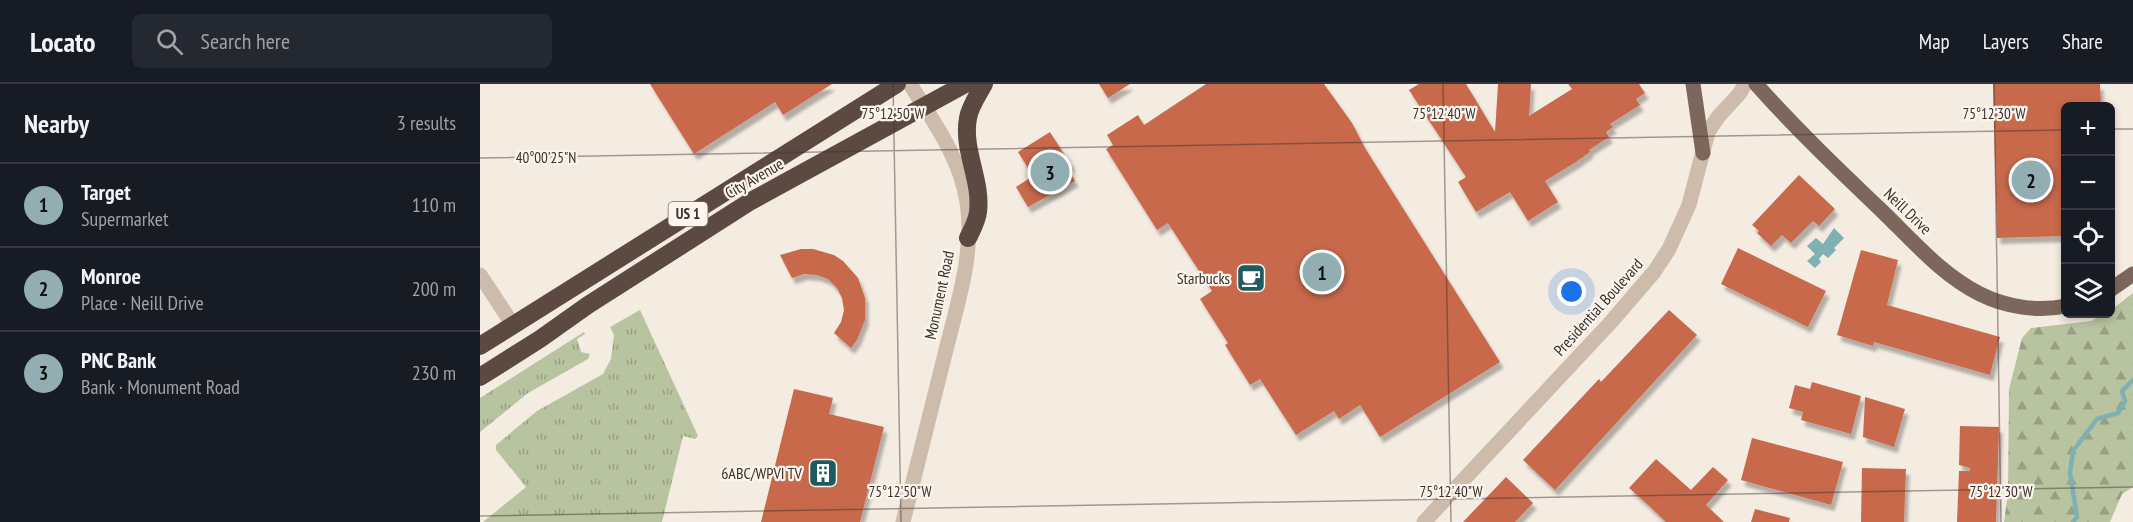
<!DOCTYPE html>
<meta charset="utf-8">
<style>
body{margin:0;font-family:"PT Sans Narrow",sans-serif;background:#242831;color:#f1f3f6}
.controls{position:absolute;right:18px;top:18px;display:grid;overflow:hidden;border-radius:9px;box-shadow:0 3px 9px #0003}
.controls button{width:54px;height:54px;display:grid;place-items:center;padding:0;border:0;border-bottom:2px solid #363941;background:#171b24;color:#f1f3f6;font:30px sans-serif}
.you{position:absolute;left:1092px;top:208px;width:21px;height:21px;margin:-15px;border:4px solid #fff;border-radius:50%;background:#1a73e8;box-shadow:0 0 0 9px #1a73e833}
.badge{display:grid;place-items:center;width:39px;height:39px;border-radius:50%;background:#92aeb2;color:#111;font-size:20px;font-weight:700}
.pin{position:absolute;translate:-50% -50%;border:3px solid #fff;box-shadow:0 2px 6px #0006}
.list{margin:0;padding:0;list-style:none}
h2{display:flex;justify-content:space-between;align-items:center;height:78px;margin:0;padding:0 24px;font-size:26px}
h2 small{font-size:20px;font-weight:400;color:#9ea1a6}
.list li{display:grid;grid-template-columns:39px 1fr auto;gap:18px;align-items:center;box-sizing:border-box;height:84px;padding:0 24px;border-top:2px solid #363941}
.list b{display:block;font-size:22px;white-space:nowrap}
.list p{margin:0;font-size:20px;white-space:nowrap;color:#9ea1a6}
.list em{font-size:20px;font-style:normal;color:#9ea1a6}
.icon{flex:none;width:33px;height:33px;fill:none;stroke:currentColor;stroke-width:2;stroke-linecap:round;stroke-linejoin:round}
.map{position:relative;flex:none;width:1653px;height:438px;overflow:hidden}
header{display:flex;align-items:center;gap:36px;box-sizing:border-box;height:84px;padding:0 30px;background:#171b24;border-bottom:2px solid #363941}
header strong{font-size:28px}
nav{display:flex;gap:33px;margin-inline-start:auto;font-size:21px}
.search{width:420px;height:54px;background:#242831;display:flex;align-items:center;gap:15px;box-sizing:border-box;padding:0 21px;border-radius:9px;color:#9ea1a6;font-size:22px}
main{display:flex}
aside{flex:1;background:#171b24}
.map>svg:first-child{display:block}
</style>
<header>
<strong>Locato</strong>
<div class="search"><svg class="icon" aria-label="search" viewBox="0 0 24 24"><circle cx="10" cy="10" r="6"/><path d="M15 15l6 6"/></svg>Search here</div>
<nav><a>Map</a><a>Layers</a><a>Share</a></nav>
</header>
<main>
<aside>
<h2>Nearby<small>3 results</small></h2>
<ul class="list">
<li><span class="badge">1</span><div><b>Target</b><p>Supermarket</p></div><em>110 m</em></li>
<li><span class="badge">2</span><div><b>Monroe</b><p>Place · Neill Drive</p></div><em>200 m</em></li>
<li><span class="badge">3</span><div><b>PNC Bank</b><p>Bank · Monument Road</p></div><em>230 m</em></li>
</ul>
</aside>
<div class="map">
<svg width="1653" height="438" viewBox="0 0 1653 438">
<defs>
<pattern id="grass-tufts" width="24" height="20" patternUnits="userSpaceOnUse" patternTransform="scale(1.5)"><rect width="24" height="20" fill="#b8c4a0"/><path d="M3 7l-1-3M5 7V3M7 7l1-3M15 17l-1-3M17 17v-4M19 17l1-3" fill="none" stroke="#97a083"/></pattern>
<pattern id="forest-firs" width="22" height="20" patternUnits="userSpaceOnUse" patternTransform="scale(1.5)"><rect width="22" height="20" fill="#b8c4a0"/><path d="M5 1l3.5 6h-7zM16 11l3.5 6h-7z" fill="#97a083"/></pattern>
<filter id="shadow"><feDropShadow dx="3.5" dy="6" stdDeviation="1.5" flood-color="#0004"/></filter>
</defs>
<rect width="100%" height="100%" fill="#f4ebe1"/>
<path fill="url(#grass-tufts)" d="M160,226L218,352L215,355L203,352L182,438H3L46,403L16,366V361L57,327L123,290L131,275L134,251L130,243Z
M104,248L105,250L97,255L101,268L110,270L108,275L48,309L0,348V314Z"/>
<path fill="url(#forest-firs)" d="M1653,209V403L1642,410L1630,438H1524L1528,409L1529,305L1542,254L1551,244L1611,237L1623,230H1630L1631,226Z"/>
<path fill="#7fb0b2" d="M1354,144L1364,154L1354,164L1356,166L1348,174L1343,170L1339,175L1341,178L1335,184L1327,177L1335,170L1327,162L1336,154L1343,160Z"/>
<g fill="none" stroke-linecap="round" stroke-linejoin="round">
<path stroke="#7fb0b2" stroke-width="4.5" d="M1593,438L1597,433L1590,389L1593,367L1617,335L1638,329L1645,317L1642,307L1653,296"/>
</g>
<path fill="#c8694b" filter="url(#shadow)" d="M170,0H352L303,31L295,18L214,70Z
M619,0H650L628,14Z
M726,0H844L872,39L885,64L1020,278L900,353L880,321L859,335L854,327L816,351L780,295L770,301L745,261L748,259L720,215L732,207L688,139L677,146L626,65L633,61L627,51L658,31L664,41Z
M939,0H986L1015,48L1018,0H1051L1049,32L1092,5L1088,0H1159L1165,9L1156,15L1160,21L1130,40L1133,43L1126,48L1129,53L1109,66L1110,68L1096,78L1065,97L1078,118L1048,137L1030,108L996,128L978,98L986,93L929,6Z
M1513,0H1620L1621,22H1586V152L1517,154Z
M570,48L591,81L587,84L595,97L548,123L536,103L553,92L538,68Z
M1319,91L1355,125L1339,142L1333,137L1311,159L1302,151L1291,162L1277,149L1279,147L1272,141Z
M1258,164L1346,207L1328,243L1241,200Z
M321,165H333L354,171L363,177L378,194L385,214V236L377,256L371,264L354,249L361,238L364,226L362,214L357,204L348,195L337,191L324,190L312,194L300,171Z
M1381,166L1418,176L1407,221L1520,253L1510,291L1394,258L1393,262L1357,251Z
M1189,226L1217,251L1075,406L1043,376L1119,295L1121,298Z
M1332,298L1381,312L1371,350L1321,336L1323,328L1309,324L1315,301L1330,305Z
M314,305L353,314L349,330L404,343L380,438H281Z
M1385,313L1425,325L1414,363L1383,353Z
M1480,342L1519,343L1516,438H1477L1479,387H1490V384L1479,381Z
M1272,354L1363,378L1351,421L1261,396Z
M1176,375L1211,406L1233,383L1248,396L1226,421L1244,438H1186L1165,418L1149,404Z
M1382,384L1426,385L1424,438H1381Z
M1026,393L1053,419L1035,438H983Z
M1275,425L1310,434L1309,438H1271Z"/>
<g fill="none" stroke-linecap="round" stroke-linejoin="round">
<path stroke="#cdbbac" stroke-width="15" d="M0,191L33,241
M423,438C437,384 450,329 464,274C476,224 495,170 487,118C480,73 453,37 430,0
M944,438L1131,238L1174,188L1189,165L1209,121L1228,48L1238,33L1260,9L1265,0"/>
<path stroke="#7d675c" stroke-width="15" d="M1213,0L1223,69
M1276,0C1316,45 1359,86 1402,127C1433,157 1462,191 1500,210C1526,223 1558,228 1586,222
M1630,206L1653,190"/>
<path stroke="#5c4a42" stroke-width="18" d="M488,154C492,146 497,137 498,128C502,96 482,66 488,34C490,22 498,11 504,0
M0,262L417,0
M0,293L60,255L108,221L271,117L485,0"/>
</g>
<path fill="none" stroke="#3b302b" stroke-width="1.5" stroke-opacity="0.45" d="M413,0L421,438M963,0L971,438M1514,0L1521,438M1630,45H1653M0,74L1586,46M0,432L1653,403"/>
<defs>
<g id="cafe-square" transform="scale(1.5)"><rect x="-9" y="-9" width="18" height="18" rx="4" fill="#1f5a5e" stroke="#fbf5ee"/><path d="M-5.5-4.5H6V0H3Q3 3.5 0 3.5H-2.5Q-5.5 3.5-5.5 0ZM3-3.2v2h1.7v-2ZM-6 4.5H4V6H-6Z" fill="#fff"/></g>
<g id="building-square" transform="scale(1.5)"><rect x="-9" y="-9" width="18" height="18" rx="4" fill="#1f5a5e" stroke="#fbf5ee"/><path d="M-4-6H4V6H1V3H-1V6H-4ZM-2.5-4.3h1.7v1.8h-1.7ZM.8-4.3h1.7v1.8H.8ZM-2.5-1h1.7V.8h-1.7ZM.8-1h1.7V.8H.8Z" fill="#fff"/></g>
</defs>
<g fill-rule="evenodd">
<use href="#cafe-square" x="771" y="194"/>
<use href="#building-square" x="343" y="389"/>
</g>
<g text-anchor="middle" stroke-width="4.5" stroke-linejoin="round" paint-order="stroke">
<rect fill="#fbf5ee" stroke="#756b66" stroke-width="1.5" x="188.5" y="118" width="39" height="24" rx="4.5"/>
<g font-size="15" font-weight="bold" fill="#3b302b">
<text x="208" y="135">US 1</text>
</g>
<g font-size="16" fill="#3b302b" stroke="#fbf5ee">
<text transform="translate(274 94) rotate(-30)" y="6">City Avenue</text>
<text transform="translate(1428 127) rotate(44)" y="6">Neill Drive</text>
<text transform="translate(459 211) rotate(-78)" y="6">Monument Road</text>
<text transform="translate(1118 223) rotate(-48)" y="6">Presidential Boulevard</text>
</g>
<g font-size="16" fill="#3b302b" stroke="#fbf5ee" text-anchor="end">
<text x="750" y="200">Starbucks</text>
<text x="322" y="395">6ABC/WPVI TV</text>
</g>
</g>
<g font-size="15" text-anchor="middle" fill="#3b302b" stroke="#fbf5ee" stroke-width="4.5" stroke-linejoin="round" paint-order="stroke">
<text x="413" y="35">75°12'50"W</text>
<text x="964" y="35">75°12'40"W</text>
<text x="1514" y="35">75°12'30"W</text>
<text x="66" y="79">40°00'25"N</text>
<text x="420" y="413">75°12'50"W</text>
<text x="971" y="413">75°12'40"W</text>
<text x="1521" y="413">75°12'30"W</text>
</g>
</svg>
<div class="controls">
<button>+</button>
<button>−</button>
<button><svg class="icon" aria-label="locate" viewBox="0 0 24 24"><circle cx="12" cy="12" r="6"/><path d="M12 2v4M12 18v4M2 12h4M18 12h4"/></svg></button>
<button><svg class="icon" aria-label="layers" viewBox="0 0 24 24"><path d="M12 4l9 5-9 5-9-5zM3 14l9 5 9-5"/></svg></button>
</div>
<div class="you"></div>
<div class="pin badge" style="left:842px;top:188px">1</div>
<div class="pin badge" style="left:1551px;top:96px">2</div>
<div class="pin badge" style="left:570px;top:88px">3</div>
</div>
</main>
